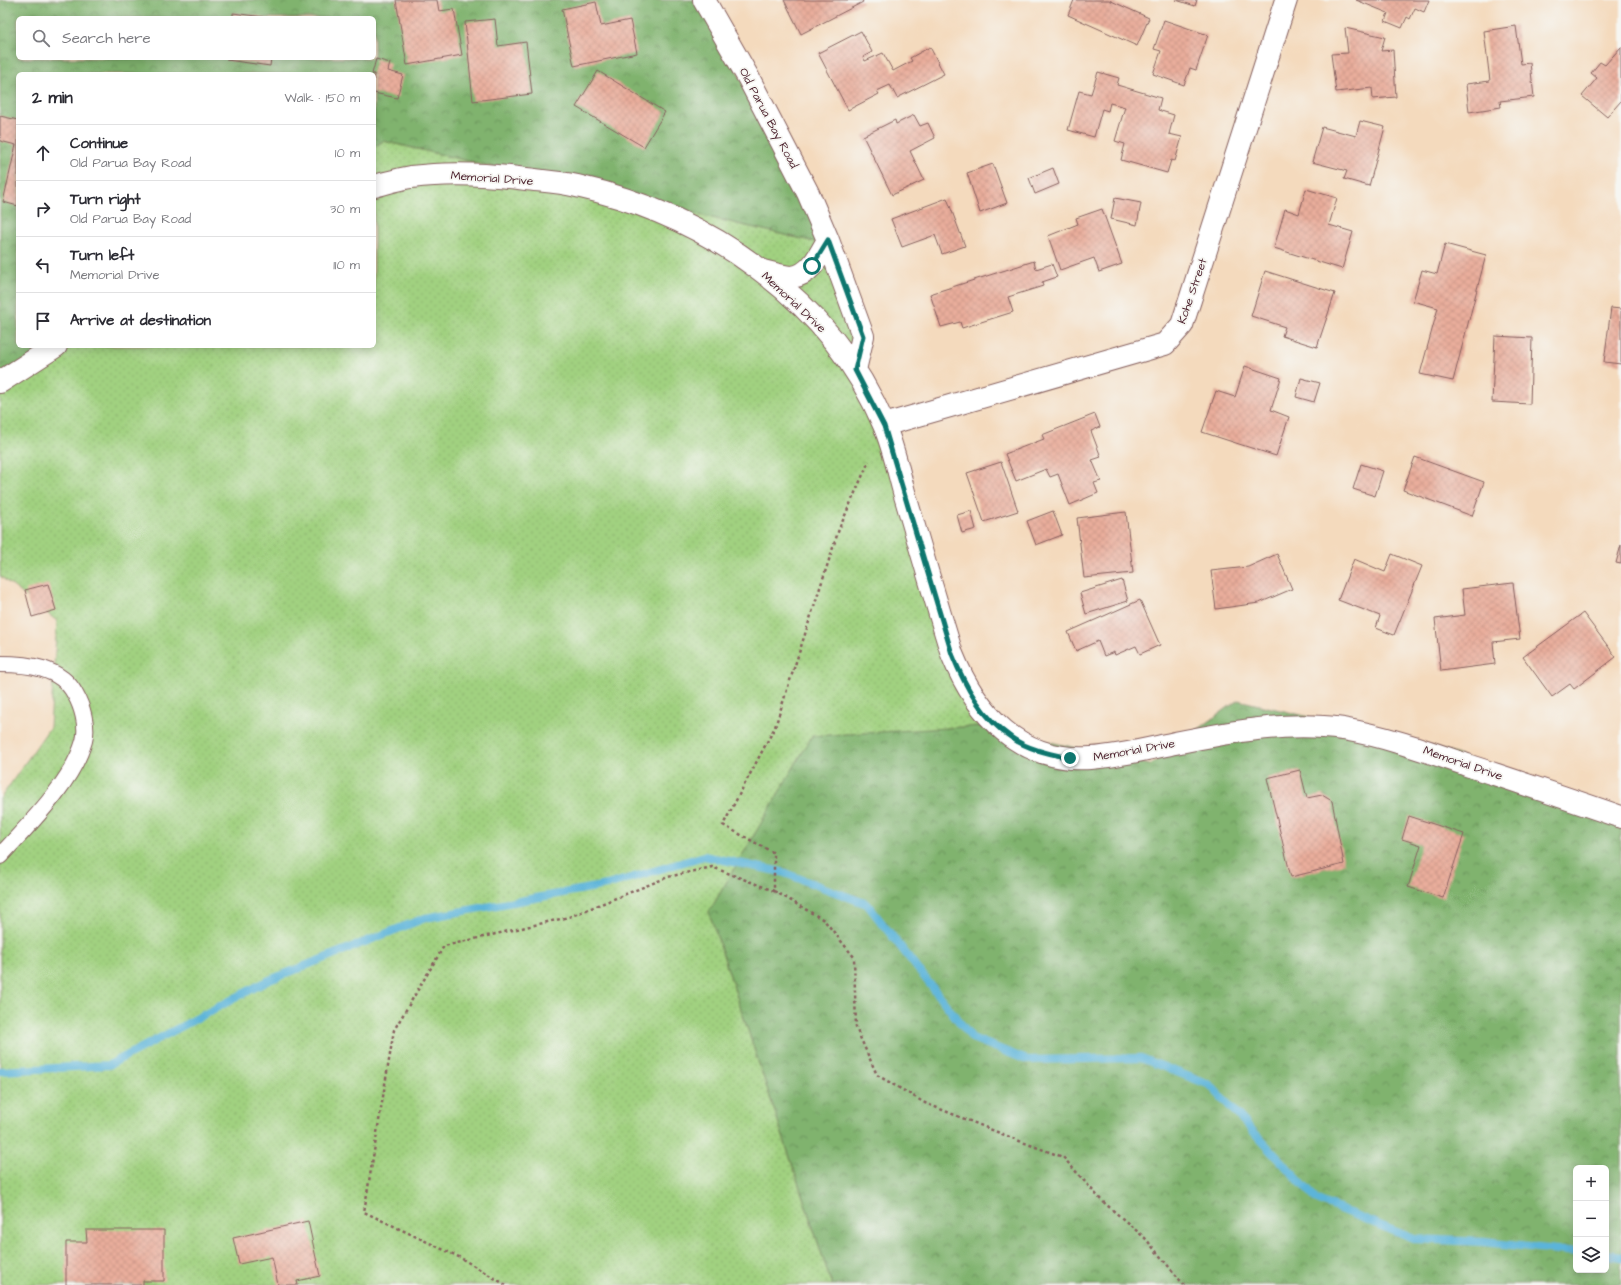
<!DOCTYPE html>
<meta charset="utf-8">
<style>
body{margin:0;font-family:"Architects Daughter",sans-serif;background:#f7f7f7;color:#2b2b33}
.controls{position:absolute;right:12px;bottom:12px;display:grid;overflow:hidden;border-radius:6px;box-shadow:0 2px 10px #0003}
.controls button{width:36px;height:36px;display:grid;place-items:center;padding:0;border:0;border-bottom:1px solid #e1e1e2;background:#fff;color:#2b2b33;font:20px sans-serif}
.stop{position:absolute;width:12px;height:12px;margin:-9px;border:3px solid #0f766e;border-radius:50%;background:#fff}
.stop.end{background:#0f766e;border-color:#fff;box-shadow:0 1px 4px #0008}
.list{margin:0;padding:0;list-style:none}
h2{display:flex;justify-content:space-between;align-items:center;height:52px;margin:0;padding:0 16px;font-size:17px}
h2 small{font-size:13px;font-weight:400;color:#7c7c81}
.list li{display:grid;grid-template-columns:26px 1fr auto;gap:12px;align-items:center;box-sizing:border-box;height:56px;padding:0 16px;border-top:1px solid #e1e1e2}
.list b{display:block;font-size:15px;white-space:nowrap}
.list p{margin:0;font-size:13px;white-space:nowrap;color:#7c7c81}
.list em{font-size:13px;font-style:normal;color:#7c7c81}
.icon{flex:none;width:22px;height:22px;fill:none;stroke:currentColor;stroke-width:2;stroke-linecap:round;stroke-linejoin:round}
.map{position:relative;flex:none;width:1621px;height:1285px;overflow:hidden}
.search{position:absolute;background:#fff;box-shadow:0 2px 10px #0003;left:16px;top:16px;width:360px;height:44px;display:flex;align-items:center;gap:10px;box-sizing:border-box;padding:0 14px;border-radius:6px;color:#7c7c81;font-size:15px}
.panel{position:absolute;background:#fff;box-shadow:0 2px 10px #0003;left:16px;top:72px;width:360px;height:276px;border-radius:6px}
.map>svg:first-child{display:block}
</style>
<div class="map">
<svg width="1621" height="1285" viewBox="0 0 1621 1285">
<defs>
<pattern id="grass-dots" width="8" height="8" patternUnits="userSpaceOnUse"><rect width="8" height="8" fill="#a1d180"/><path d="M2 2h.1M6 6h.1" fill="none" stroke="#8cb36f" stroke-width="1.8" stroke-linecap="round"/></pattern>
<pattern id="forest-crowns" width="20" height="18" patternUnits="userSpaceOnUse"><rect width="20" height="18" fill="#80b36e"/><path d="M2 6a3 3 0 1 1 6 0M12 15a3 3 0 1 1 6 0" fill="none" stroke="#6b915b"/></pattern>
<pattern id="building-cross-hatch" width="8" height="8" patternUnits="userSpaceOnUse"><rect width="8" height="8" fill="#e9ad9b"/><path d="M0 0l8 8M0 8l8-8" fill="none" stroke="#c99486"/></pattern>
</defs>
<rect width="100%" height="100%" fill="#f6f6f2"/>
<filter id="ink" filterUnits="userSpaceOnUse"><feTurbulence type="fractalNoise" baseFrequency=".025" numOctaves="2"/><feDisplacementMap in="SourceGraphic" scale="8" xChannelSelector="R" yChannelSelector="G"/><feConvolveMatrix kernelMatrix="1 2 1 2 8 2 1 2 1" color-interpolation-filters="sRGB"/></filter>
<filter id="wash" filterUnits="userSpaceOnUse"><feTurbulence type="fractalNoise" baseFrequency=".012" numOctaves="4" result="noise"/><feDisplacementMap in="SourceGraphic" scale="16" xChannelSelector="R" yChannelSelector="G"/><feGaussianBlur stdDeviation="0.9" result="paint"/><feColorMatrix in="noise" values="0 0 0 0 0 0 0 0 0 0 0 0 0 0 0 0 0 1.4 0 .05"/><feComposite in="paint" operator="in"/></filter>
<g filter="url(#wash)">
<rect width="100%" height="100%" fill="#f4dabd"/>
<path fill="url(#grass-dots)" stroke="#767856" d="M383,141L828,245L883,429L981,726L812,737L709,912L832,1285H0V799L50,727L57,621L0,576V378L52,346H374V147Z"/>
<path fill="url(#forest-crowns)" stroke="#65694c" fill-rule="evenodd" d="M0,0H700L828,245L383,141L374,147V74H18V346H52L0,378ZM18,18H374V58H18Z
M1238,700L1440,748L1621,819V1285H832L709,912L812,736L981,726L1150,765ZM1576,1168H1606V1270H1576Z"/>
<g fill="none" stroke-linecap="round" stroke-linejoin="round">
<path stroke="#5cb4d9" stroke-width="8" d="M0,1071L109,1065L267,981L425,918L607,885L704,856L782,872L867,904L972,1038L1027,1060L1141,1058L1210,1085L1317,1200L1414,1239L1484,1242L1576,1252
M1606,1255L1621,1257"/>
</g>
<g id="blocks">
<path fill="url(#building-cross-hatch)" d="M396,0H437L439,11L454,9L462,55L407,65Z
M784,0H862L863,2L801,34Z
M1074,0H1109L1149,18L1137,46L1068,15Z
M1176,0H1197L1195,6Z
M1356,0H1429L1424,12L1415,8L1410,19L1407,17L1402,28L1385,21L1388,13Z
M596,2L601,26L630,20L637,53L574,66L562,9Z
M233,13L263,17V18H233Z
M495,19L498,46L526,42L532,94L473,101L465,22Z
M1164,20L1208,35L1196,70L1190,68L1184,85L1153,74L1161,51L1154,49Z
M1516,26L1521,64L1530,63L1534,97L1500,101L1501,107L1469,112L1466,84L1490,81L1484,31Z
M1345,28L1385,37L1381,51L1393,50L1396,97L1373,99L1372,88L1336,92L1331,54L1348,53Z
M861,31L872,52L863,57L865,61L883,53L893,71L912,61L910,58L930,47L944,74L897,98L890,85L877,91L879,94L848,110L818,53Z
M1621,47V101L1607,117L1582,96L1597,78L1591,73L1600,62L1605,65Z
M227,58H271L270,66L227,60Z
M376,59L390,63L388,71L403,75L397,98L374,93V74H372Z
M598,71L665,112L644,147L576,107Z
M1098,72L1119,78L1117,85L1161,98L1158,110L1174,115L1169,134L1182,137L1175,161L1171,160L1167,173L1121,160L1125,144L1115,141L1125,107L1110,103L1108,111L1102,109L1094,137L1068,130L1079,91L1091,94Z
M914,115L920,126L928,123L935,138L910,151L924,180L892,195L863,136L895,120L896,124Z
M0,116L18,120V206L3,202L16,145L0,141Z
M1360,121L1385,127L1369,186L1344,179L1347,171L1312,162L1322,127L1356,136Z
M993,164L1007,203L980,213L967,173Z
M1053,168L1059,184L1035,194L1029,178Z
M1306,189L1337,198L1329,225L1353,232L1342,269L1274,248L1285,209L1299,214Z
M947,198L965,246L942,254L935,235L902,247L891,219Z
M1115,198L1141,203L1137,225L1111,219Z
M1102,209L1122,264L1099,272L1094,258L1060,270L1048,236L1078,224L1076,218Z
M1445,244L1486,255L1453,381L1420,374L1438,308L1413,301L1422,270L1437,274Z
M1034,261L1036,269L1052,264L1057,277L1042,282L1043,286L1008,297L1013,312L962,328L960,322L941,327L930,294Z
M1265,271L1335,293L1317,347L1282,336L1285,327L1251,316Z
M1611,308L1621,309V364L1604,362Z
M1495,336L1532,338L1530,404L1492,402Z
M1245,366L1281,378L1271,410L1289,417L1276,456L1202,432L1216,391L1235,397Z
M1301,378L1320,383L1314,402L1296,397Z
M1095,414L1100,427L1091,431L1101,457L1092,460L1101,481L1094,483L1098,493L1070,505L1058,474L1050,477L1046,469L1016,481L1005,454L1044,439L1042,435Z
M1415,457L1484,482L1472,516L1403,490Z
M1001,462L1018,511L984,522L967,473Z
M1361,464L1383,471L1375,496L1353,489Z
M971,511L976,529L962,533L957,515Z
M1053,511L1062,535L1036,545L1027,521Z
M1126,512L1133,573L1084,578L1077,518Z
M1621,545V564L1616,563Z
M1277,554L1292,589L1259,603L1216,609L1211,571L1248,567Z
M1392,554L1422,566L1394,635L1376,628L1380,616L1338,600L1354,559L1385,572Z
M1122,580L1128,601L1086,614L1080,593Z
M1513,583L1520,639L1493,642L1495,664L1441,671L1435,619L1465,615L1462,589Z
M48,584L56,610L32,617L25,590Z
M1140,600L1160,645L1140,654L1136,646L1115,655L1114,652L1104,656L1098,641L1076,651L1068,632Z
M1583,613L1616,657L1574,689L1570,684L1552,697L1523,657Z
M1300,770L1307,798L1322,795L1332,801L1344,864L1291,877L1267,778Z
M1409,816L1464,834L1443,898L1408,887L1421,845L1402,839Z
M308,1221L320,1276L297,1281L298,1285H278L272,1257L239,1264L233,1238Z
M86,1230H164V1281H143V1285H66V1242H87Z"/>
</g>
</g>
<g filter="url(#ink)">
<use href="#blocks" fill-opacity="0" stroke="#86605e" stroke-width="1"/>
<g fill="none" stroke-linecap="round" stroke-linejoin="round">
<g stroke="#86605e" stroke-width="18">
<path id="lane" d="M0,664C27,664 61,667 75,694C82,706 88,726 84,741C72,783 29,824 0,856"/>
</g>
<g stroke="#86605e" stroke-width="24">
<path id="street" d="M704,0L748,77L808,193L828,240L863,336L855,370
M374,186C386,183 399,179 411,177C450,172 488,174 526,179C543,181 560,182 577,186C707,215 831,299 884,425C894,448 899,475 906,499C921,550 936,602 952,654C976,714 1020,763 1091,758C1120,756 1147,749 1175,743C1230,732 1287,721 1343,729C1385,736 1427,751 1467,765C1518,782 1570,799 1621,817
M763,271C772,273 783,277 792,277C811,275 820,254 828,240
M0,382L56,346
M884,425L1165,344L1182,325L1286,0"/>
</g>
<path stroke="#86605e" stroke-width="2.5" stroke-dasharray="3 3" stroke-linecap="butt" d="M774,891L824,920L854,957L856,1028L877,1075L925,1103L1022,1142L1063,1157L1101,1200L1145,1238L1184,1285
M506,1285L459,1257L364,1212L394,1030L444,946L569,917L668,877L712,867L774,891V853L723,825L775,727L839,529L869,461"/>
<use href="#lane" stroke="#fff" stroke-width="16"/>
<use href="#street" stroke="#fff" stroke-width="22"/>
</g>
</g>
<g fill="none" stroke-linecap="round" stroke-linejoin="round" filter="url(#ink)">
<path stroke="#0f766e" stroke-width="5" d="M812,266L828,240L863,336L855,370L884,426L952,654C965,686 982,718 1012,738C1029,750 1051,754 1070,758"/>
</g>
<g text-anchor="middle" stroke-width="3.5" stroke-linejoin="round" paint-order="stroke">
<g font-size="12" fill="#4a1f2b" stroke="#f6f6f2">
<text transform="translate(769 118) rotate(62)" y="4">Old Parua Bay Road</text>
<text transform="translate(492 178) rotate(4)" y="4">Memorial Drive</text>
<text transform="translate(1192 291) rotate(-71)" y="4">Kohe Street</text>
<text transform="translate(794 302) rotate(43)" y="4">Memorial Drive</text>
<text transform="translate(1134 750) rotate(-10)" y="4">Memorial Drive</text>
<text transform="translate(1463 763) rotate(19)" y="4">Memorial Drive</text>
</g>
</g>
</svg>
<div class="controls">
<button>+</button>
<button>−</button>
<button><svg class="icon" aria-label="layers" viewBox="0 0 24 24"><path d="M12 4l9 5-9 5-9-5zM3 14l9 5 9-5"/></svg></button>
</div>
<div class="stop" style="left:812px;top:266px"></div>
<div class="stop end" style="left:1070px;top:758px"></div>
<div class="search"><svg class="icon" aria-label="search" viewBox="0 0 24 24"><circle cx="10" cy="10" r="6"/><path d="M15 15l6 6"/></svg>Search here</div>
<section class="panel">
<h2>2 min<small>Walk · 150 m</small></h2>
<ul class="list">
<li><svg class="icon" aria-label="ahead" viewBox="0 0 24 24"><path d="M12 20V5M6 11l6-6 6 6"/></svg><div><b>Continue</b><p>Old Parua Bay Road</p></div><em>10 m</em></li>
<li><svg class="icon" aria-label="right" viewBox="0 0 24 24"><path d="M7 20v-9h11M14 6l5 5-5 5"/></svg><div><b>Turn right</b><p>Old Parua Bay Road</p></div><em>30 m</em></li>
<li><svg class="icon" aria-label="left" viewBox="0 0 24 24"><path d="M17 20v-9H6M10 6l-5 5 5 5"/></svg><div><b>Turn left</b><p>Memorial Drive</p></div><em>110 m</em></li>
<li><svg class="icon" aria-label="arrive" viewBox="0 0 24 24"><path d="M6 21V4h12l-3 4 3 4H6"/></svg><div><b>Arrive at destination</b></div></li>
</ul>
</section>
</div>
